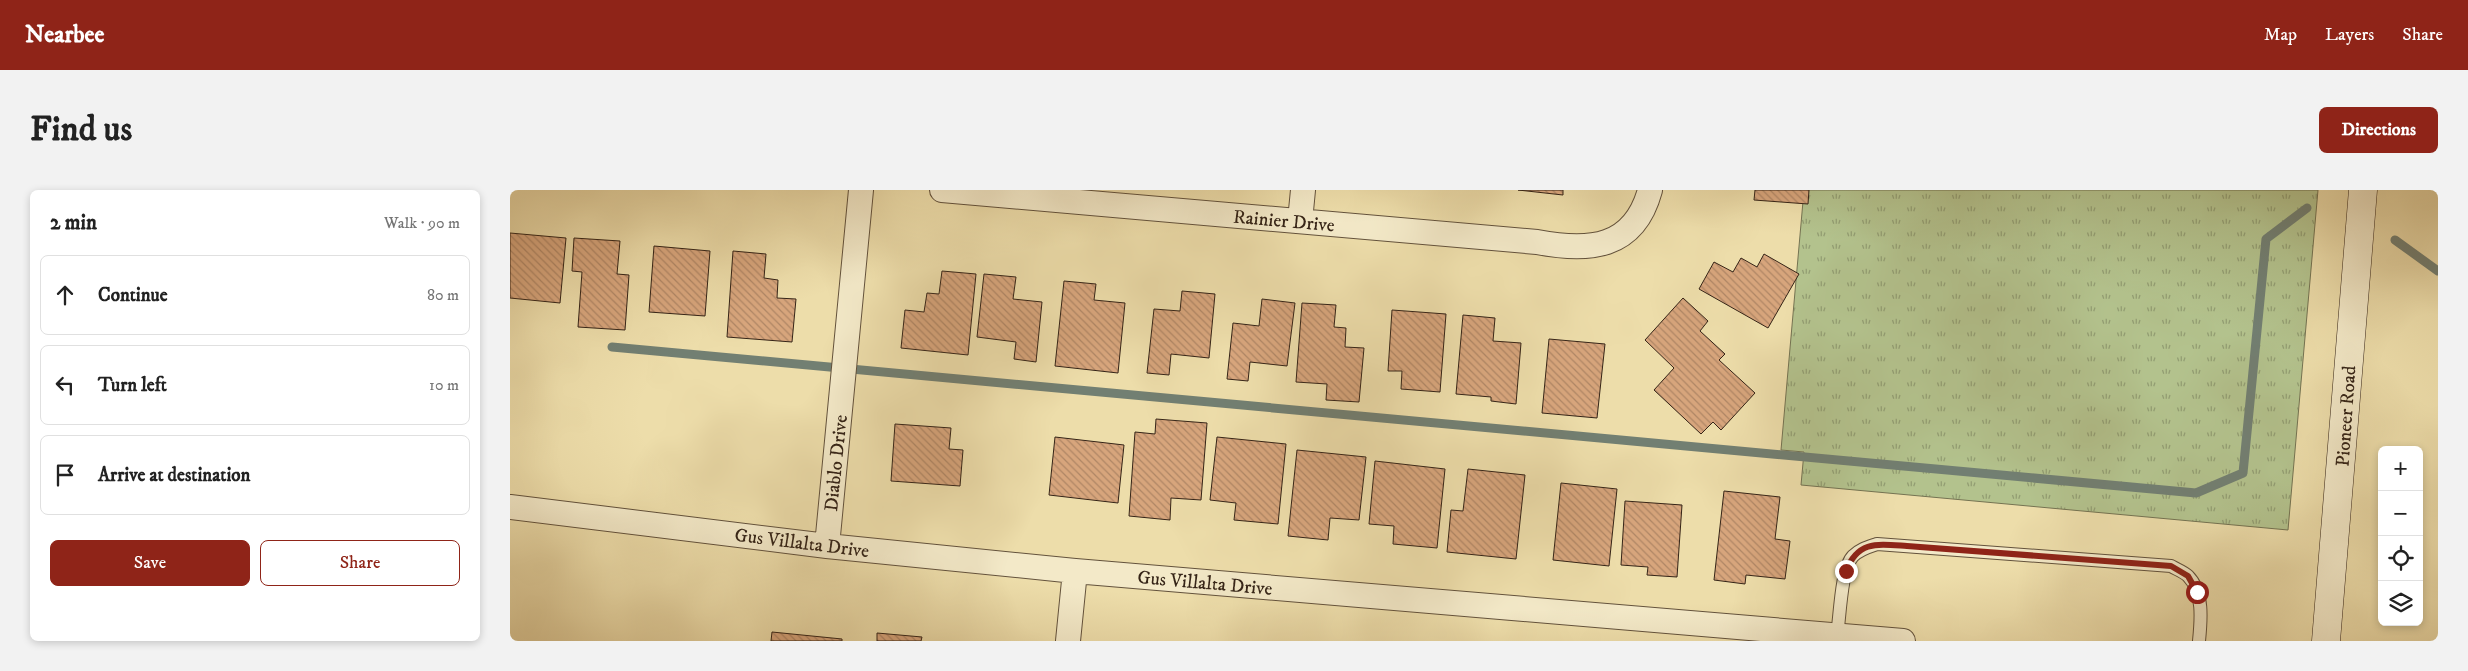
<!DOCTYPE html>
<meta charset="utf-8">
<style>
body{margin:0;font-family:"IM FELL DW Pica",serif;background:#f2f2f2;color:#222}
.controls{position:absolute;right:15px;bottom:15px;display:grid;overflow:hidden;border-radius:8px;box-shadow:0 2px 8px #0003}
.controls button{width:45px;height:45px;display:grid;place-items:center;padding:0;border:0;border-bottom:1px solid #e0e0e0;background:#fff;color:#222;font:25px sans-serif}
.stop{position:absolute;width:15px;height:15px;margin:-11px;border:4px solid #8f2418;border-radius:50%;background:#fff}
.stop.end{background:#8f2418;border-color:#fff;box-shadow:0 1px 5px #0008}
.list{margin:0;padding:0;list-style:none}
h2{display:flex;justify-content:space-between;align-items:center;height:65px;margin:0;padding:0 20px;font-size:21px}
h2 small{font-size:16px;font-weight:400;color:#767676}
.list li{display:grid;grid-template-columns:32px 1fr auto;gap:15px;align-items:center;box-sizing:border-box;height:80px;margin:0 10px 10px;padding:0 10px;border:1px solid #e0e0e0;border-radius:8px}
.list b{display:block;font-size:19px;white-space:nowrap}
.list em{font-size:16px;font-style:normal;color:#767676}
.actions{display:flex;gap:10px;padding:15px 20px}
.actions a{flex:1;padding:11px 0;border:1px solid #8f2418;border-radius:8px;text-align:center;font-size:18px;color:#8f2418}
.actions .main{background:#8f2418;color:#fff}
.icon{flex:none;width:28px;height:28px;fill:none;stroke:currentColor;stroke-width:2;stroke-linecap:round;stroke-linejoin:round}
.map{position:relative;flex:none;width:1928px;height:451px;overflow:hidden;border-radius:8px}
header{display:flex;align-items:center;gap:30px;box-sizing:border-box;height:70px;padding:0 25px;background:#8f2418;color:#fff}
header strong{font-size:24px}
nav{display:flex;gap:28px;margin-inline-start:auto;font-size:18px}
.intro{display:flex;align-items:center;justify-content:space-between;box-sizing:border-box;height:120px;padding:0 30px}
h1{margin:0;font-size:35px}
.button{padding:12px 22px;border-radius:8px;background:#8f2418;color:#fff;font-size:18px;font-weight:700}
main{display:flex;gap:30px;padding:0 30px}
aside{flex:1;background:#fff;border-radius:8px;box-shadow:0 2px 8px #0003}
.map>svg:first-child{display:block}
</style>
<header>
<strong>Nearbee</strong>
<nav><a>Map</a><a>Layers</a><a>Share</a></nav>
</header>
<div class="intro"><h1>Find us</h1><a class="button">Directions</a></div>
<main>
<aside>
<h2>2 min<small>Walk · 90 m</small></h2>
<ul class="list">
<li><svg class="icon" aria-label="ahead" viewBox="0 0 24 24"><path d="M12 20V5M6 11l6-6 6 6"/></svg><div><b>Continue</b></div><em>80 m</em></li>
<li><svg class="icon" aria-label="left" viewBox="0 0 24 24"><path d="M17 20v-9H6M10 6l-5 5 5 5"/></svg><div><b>Turn left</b></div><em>10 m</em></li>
<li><svg class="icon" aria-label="arrive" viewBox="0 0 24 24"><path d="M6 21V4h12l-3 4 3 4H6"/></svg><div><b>Arrive at destination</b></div></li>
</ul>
<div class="actions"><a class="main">Save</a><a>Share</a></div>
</aside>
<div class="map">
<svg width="1928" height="451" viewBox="0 0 1928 451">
<defs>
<pattern id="grass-tufts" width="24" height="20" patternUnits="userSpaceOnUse" patternTransform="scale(1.25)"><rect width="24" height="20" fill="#b3c28d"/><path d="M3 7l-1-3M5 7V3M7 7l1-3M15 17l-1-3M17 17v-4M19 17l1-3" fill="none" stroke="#929d72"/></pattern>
<pattern id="building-back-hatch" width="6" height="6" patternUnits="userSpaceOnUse" patternTransform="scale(1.25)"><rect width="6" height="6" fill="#d7a57c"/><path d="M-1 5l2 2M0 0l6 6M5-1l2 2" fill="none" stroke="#af8665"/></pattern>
</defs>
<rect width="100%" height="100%" fill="#edddaa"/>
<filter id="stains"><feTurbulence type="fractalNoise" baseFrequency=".004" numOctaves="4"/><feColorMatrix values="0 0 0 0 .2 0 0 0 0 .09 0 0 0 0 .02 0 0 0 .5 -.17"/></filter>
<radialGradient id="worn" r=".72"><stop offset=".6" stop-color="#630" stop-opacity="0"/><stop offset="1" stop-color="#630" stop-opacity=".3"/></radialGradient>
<path fill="url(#grass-tufts)" stroke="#747352" d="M1294,0H1808L1778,340L1291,295L1294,262L1271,260Z"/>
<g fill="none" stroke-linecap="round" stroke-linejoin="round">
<path stroke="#727f72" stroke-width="9" d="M1885,50L1928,81
M102,157L1686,303L1733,283L1756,49L1797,18"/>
</g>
<path fill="url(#building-back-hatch)" stroke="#352417" d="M1008,0H1053V5Z
M1245,0H1299L1298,14L1244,10Z
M0,43L56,48L50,113L0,108Z
M64,48L110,51L107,84L119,85L115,140L68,137L72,82L62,81Z
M144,56L200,61L195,126L139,122Z
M223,61L256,64L254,88L268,90L267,108L286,109L282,152L217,147Z
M1254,64L1289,84L1258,138L1189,99L1204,72L1223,82L1231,68L1247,77Z
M432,81L466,84L458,165L391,158L395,120L414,122L417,103L429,104Z
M474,84L506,87L503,109L532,112L526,172L504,169L506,152L467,147Z
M554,91L586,94L584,110L615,113L608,183L545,176Z
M672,101L705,104L699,168L661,164L659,185L637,183L644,119L670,121Z
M1173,108L1198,131L1190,141L1215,164L1209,170L1245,203L1211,240L1203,232L1191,244L1144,200L1164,178L1135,150Z
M752,109L785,113L777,176L740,172L738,191L717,189L723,133L749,136Z
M792,113L826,115L824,137L836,138L835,157L854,158L849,212L816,210L817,194L786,192Z
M882,120L936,124L930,202L891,199L892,181H878Z
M953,125L985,128L983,151L1011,153L1006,214L981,211V207L946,204Z
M1039,149L1095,154L1087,228L1032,223Z
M646,229L697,233L691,310L661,308L660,330L619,326L625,242L645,244Z
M385,234L441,238L439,259L453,260L450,296L381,291Z
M545,247L614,255L608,313L539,305Z
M707,247L776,254L768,334L724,330L726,313L700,310Z
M787,260L856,267L849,330L820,328L818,350L778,346Z
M865,271L935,279L927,358L883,354L884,336L859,334Z
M958,279L1015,285L1006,369L937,362L941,320L953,321Z
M1051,293L1107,299L1099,376L1043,370Z
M1214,301L1270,307L1265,349L1280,351L1275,389L1236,385L1235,394L1204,390Z
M1115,311L1172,315L1167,387L1137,385L1138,377L1111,375Z
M262,442L332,449V451H261Z
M367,443L412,447L411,451H367Z"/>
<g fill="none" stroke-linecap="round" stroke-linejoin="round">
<g stroke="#63523c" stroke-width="14">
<path id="lane" d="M1327,445C1330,427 1331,378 1343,366C1350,359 1358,357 1367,354L1661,376C1666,379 1674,382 1678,386C1694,402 1691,431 1689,451"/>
</g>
<g stroke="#63523c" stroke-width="26">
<path id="street" d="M432,0L1027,52C1079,62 1124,59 1140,0
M790,31L793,0
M0,317L317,356L565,381L1393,451
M317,356L351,0
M558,451L565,381"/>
</g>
<g stroke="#352417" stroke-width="29">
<path id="secondary" d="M1816,451L1853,0"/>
</g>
<use href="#lane" stroke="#f3e9c8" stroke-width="12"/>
<use href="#street" stroke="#f3e9c8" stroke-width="24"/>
<use href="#secondary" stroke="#f3e9c8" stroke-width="28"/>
</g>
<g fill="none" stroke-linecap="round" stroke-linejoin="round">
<path stroke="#8f2418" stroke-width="6" d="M1336,381C1348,350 1368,354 1397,356L1661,376L1678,386L1687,402"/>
</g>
<g text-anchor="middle" stroke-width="4.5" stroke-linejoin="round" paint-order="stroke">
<g font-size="19" fill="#352417" stroke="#f3e9c8">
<text transform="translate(774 30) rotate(5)" y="7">Rainier Drive</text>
<text transform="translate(1835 226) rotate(-86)" y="7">Pioneer Road</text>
<text transform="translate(325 273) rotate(-84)" y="7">Diablo Drive</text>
<text transform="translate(292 352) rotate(7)" y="7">Gus Villalta Drive</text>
<text transform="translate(695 392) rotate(5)" y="7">Gus Villalta Drive</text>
</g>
</g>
<rect width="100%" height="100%" filter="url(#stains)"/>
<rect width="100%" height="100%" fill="url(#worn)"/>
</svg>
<div class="controls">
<button>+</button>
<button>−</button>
<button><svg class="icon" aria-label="locate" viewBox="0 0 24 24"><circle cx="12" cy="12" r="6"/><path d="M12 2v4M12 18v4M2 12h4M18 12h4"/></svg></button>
<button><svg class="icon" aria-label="layers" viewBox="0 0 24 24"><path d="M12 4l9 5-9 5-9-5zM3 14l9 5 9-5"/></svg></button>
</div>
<div class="stop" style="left:1687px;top:402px"></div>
<div class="stop end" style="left:1336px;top:381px"></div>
</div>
</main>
